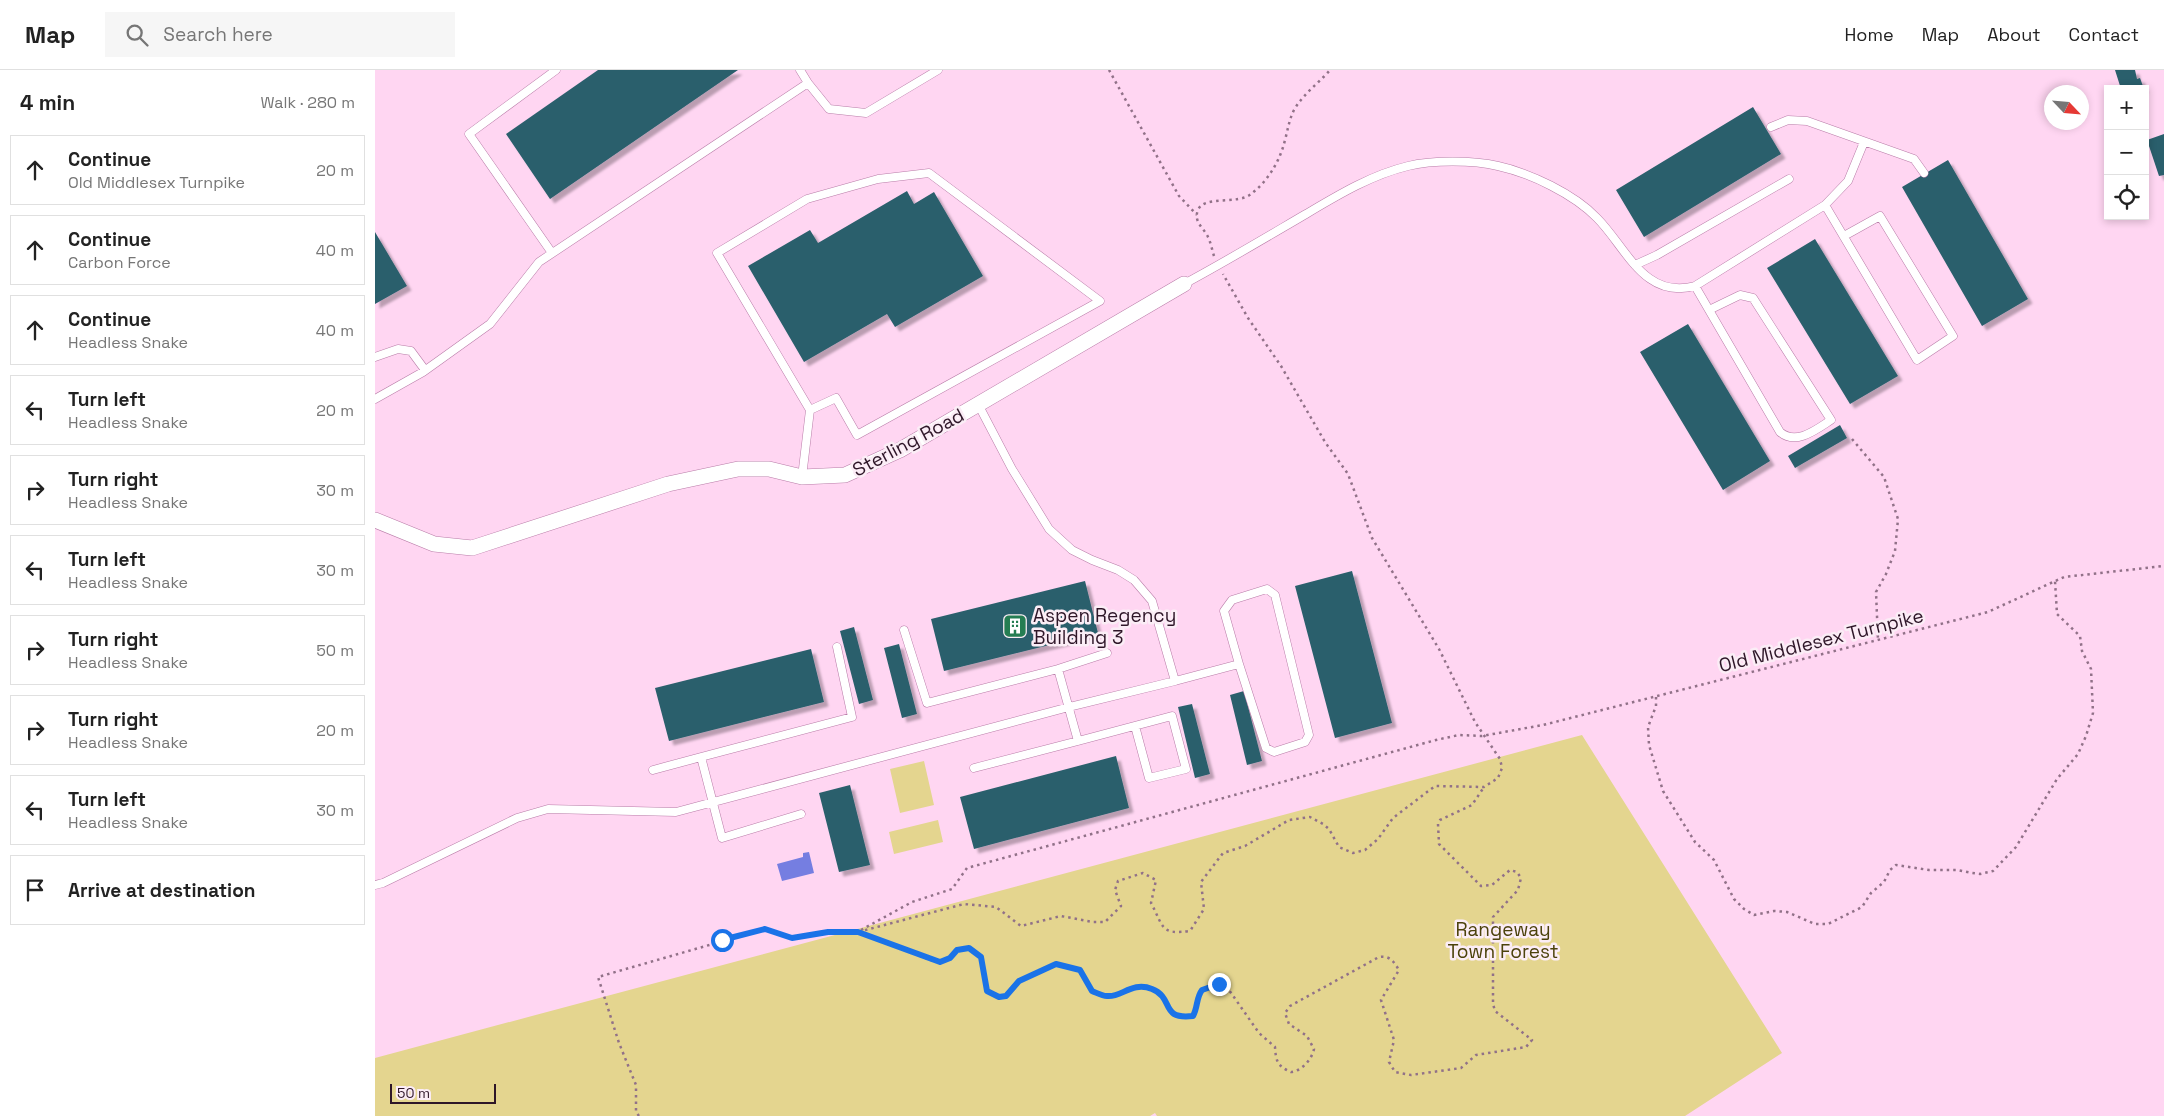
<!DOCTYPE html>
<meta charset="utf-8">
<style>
body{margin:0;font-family:"Space Grotesk",sans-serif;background:#f6f6f6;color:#222}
.controls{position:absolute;right:15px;top:15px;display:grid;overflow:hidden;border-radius:0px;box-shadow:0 2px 8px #0003}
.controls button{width:45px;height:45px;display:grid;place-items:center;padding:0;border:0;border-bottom:1px solid #e0e0e0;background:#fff;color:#222;font:25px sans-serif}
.compass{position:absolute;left:1669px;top:15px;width:45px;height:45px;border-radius:50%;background:#fff;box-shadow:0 2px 8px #0003;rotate:116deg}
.scale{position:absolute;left:15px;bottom:12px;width:106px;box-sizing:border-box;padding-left:5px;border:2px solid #2e1628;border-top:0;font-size:14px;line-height:18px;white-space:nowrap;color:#2e1628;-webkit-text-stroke:4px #fbedf6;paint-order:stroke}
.stop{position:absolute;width:15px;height:15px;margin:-11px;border:4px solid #1a73e8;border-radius:50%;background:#fff}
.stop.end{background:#1a73e8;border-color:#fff;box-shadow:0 1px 5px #0008}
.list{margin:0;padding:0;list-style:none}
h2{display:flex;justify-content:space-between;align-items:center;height:65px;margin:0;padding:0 20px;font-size:21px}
h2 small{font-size:16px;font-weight:400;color:#767676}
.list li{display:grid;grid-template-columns:32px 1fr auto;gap:15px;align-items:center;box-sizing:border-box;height:70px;margin:0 10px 10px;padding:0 10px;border:1px solid #e0e0e0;border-radius:0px}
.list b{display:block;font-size:19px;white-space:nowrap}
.list p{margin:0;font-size:16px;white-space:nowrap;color:#767676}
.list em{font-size:16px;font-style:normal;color:#767676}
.icon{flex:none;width:28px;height:28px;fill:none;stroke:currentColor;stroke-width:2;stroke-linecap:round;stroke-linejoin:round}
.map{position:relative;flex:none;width:1789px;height:1046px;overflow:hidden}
header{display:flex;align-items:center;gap:30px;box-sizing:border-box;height:70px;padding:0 25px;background:#fff;border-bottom:1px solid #e0e0e0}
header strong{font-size:24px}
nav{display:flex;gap:28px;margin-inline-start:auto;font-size:18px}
.search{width:350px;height:45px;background:#f6f6f6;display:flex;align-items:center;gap:12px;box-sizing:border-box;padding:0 18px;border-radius:0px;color:#767676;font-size:19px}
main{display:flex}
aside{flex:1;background:#fff}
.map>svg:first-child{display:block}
</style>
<header>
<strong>Map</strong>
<div class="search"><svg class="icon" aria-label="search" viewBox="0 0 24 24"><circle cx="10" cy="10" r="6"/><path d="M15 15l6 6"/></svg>Search here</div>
<nav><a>Home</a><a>Map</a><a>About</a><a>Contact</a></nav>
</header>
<main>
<aside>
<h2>4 min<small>Walk · 280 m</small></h2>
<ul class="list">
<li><svg class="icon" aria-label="ahead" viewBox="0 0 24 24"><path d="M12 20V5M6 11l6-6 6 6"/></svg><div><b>Continue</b><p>Old Middlesex Turnpike</p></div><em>20 m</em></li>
<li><svg class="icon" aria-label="ahead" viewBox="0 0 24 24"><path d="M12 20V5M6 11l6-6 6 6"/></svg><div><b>Continue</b><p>Carbon Force</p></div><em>40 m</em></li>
<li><svg class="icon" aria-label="ahead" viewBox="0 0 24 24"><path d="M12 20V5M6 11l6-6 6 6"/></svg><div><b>Continue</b><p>Headless Snake</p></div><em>40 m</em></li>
<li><svg class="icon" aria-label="left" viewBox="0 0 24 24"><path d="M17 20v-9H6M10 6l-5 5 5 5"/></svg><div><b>Turn left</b><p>Headless Snake</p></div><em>20 m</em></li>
<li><svg class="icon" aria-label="right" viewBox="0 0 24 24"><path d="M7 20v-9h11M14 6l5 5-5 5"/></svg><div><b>Turn right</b><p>Headless Snake</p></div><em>30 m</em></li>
<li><svg class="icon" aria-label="left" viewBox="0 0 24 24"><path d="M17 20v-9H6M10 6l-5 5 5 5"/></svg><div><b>Turn left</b><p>Headless Snake</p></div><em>30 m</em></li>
<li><svg class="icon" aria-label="right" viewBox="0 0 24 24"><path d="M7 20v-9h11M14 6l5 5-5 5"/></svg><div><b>Turn right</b><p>Headless Snake</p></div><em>50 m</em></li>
<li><svg class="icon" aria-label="right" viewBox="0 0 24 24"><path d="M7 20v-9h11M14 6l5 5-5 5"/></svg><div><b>Turn right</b><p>Headless Snake</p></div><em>20 m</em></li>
<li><svg class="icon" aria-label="left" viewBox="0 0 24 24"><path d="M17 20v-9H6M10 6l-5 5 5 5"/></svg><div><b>Turn left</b><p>Headless Snake</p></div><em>30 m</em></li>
<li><svg class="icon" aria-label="arrive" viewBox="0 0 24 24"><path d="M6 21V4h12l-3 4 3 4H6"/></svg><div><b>Arrive at destination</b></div></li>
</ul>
</aside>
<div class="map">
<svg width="1789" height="1046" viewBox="0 0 1789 1046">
<defs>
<filter id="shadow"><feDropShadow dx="4.5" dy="4.5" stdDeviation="1" flood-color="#0004"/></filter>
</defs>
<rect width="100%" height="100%" fill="#ffd6f2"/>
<path fill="#e4d58f" d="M1207,665L1407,983L1310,1046H782L780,1043L775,1046H0V988Z
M549,691L559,735L525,743L515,699Z
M563,750L568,772L519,784L514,762Z"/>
<path fill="#757ee1" d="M434,782L439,803L407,811L402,794L428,787V783Z"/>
<path fill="#2b5f6c" filter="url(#shadow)" d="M223,0H363L175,129L131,64Z
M1740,0H1760L1762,9L1765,8L1769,19H1746Z
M1378,37L1406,84L1269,167L1241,120Z
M1789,64V105L1784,106L1772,70Z
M1573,90L1653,229L1607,256L1527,117Z
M532,121L539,134L559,122L608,206L520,257L512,244L429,292L373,196L435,160L443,173Z
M0,162L32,216L0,234Z
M1440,169L1523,306L1475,334L1392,198Z
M1313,254L1395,391L1348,420L1265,282Z
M1465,355L1472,368L1420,398L1413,386Z
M977,501L1017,653L960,668L920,516Z
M710,511L723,563L569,601L556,549Z
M479,557L498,630L484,634L465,561Z
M524,574L542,644L527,648L509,578Z
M436,579L449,632L294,671L280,618Z
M869,621L887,691L872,695L855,625Z
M817,634L835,704L820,708L803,637Z
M741,686L754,738L599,779L585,727Z
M475,715L495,795L464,802L444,723Z"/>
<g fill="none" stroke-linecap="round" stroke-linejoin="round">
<g stroke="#b97ca8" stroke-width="9">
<path id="service" d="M425,0L433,13
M1396,57L1413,50L1432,51L1539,89L1549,103
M1450,135L1542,290L1578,266L1505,146L1469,166
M177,183L94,64L181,0
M1260,195L1282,185L1414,109
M809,214C850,192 890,168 931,144C963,125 996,105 1033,96C1057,90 1098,90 1123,96C1155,103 1199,124 1222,148C1251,177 1269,230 1320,216L1450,135L1473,111L1489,72
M1320,216L1405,362C1421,376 1442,359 1456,350L1378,228L1365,225L1334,240
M0,287L23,279L36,281L50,300
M0,329L48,302L115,254L164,192L433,13L454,39L491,43L563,0
M427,407L435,340L342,183L432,129L503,109L554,103L725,231L482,365L461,328L435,340
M529,560L552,633L683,599L703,671L797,646L811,699L774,708L760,656
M683,599L732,583
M800,611L864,594L849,541L857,530L892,519L900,525L934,665L930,672L899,682L891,678L864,594
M599,698L703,671
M278,700L326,687
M426,744L347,768L326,687L477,647L462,577
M0,815L8,813L142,748L173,739L301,742L694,637L800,611L777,531L759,510L743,500L717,490L697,480L674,459L637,399L603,334"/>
</g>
<g stroke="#b97ca8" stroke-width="16">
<path id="minor" d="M0,450L59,474L97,478L293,414L363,399H394L427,407L470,405L525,380L809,214"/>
</g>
<path stroke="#917188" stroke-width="2.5" stroke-dasharray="2.5 4" stroke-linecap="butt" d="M734,0L804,126L822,145
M839,186C837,180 836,173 833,167C829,158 818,152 823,140C829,125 863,135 876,124C893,111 905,91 910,70C913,59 914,50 919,40C928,24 943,14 955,0
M1477,369L1509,407L1523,449L1520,481L1511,504L1501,522L1503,570
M1281,627V636L1273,657L1274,675L1288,721L1320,772L1339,790L1359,829L1369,839L1379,845L1399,841L1412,842L1440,854H1453L1487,837L1496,823L1509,812L1515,800L1521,795L1554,800H1582L1597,803L1605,804L1618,801L1641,777L1682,709L1703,684L1711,666L1718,643L1716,599L1707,581L1705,566L1682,544L1680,511
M486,860L537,832L577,819L592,798L1061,670L1084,665L1107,666L1168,655L1613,542L1689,507L1789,496
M483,862L561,892C577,892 578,878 593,878L606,887L612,921L624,927L631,926L644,911L681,894L705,900C709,906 712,916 717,921C735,936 757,911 777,919C800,927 784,950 818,946C823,937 821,928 827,920L844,914L854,920L884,963L900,977C901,991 902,996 916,1002C927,1001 937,989 939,979L932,966L914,954L910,943L915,936L1004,887C1015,885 1019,892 1024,900L1006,930L1019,970L1014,992L1020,1002L1036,1005L1086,998L1101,985L1151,977L1157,970L1120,941L1118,934V847L1143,820L1146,808L1142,802L1135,800L1117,815L1106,816L1064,774L1063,754L1065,750L1097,735L1109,717
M264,1046L261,1042V1015L244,973L223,907L390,859L417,868L453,862H483L589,834L621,837L646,856L686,846L718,852H730L746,836L740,820L743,811L768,803L781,810L776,833C789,857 785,865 815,861L829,839L826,812L848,783L870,776L914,750L935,747L948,754L954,759L964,777L978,783L990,780L1003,769L1018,748L1060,716L1109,717L1123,708L1127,698L1125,689L1100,652L1064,579L997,468L973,404L950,372L906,296L873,248L848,204"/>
<use href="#service" stroke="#fff" stroke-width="8"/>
<use href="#minor" stroke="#fff" stroke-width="15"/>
</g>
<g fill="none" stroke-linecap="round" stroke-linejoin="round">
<path stroke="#1a73e8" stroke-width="6" d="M347,870L390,859L417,868L453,862H483L565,892L575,888L582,880L594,878L606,887L612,921L624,927L631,926L644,911L681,894L705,900L717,921C722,923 727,926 732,926C746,928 757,911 777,919C800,928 784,950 818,946C823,937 821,928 827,920L844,914"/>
</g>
<defs>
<g id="building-square" transform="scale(1.25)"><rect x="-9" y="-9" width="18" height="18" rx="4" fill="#257d52" stroke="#fbedf6"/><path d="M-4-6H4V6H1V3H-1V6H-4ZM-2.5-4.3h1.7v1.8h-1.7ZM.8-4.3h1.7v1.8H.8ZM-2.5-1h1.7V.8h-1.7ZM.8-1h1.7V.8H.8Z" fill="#fff"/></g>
</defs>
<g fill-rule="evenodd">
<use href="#building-square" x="640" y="556"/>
</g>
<g text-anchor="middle" stroke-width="5" stroke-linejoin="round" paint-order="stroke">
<g font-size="19" fill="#2e1628" stroke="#fbedf6">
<text transform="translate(533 372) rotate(-28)" y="7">Sterling Road</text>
<text transform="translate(1446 570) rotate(-14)" y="7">Old Middlesex Turnpike</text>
</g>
<g font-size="19" fill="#2e1628" stroke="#fbedf6" text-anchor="start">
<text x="658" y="552">Aspen Regency<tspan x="658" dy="22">Building 3</tspan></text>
</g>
<g font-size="19" fill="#4c420b" stroke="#fbedf6">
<text x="1128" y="866">Rangeway<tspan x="1128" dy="22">Town Forest</tspan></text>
</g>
</g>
</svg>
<div class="controls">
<button>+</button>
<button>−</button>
<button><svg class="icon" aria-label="locate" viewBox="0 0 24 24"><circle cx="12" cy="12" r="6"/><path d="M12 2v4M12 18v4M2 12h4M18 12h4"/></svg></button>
</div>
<svg class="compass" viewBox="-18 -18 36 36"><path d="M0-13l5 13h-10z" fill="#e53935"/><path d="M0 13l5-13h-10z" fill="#767676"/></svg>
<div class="scale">50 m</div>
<div class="stop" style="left:347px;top:870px"></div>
<div class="stop end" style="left:844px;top:914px"></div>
</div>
</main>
